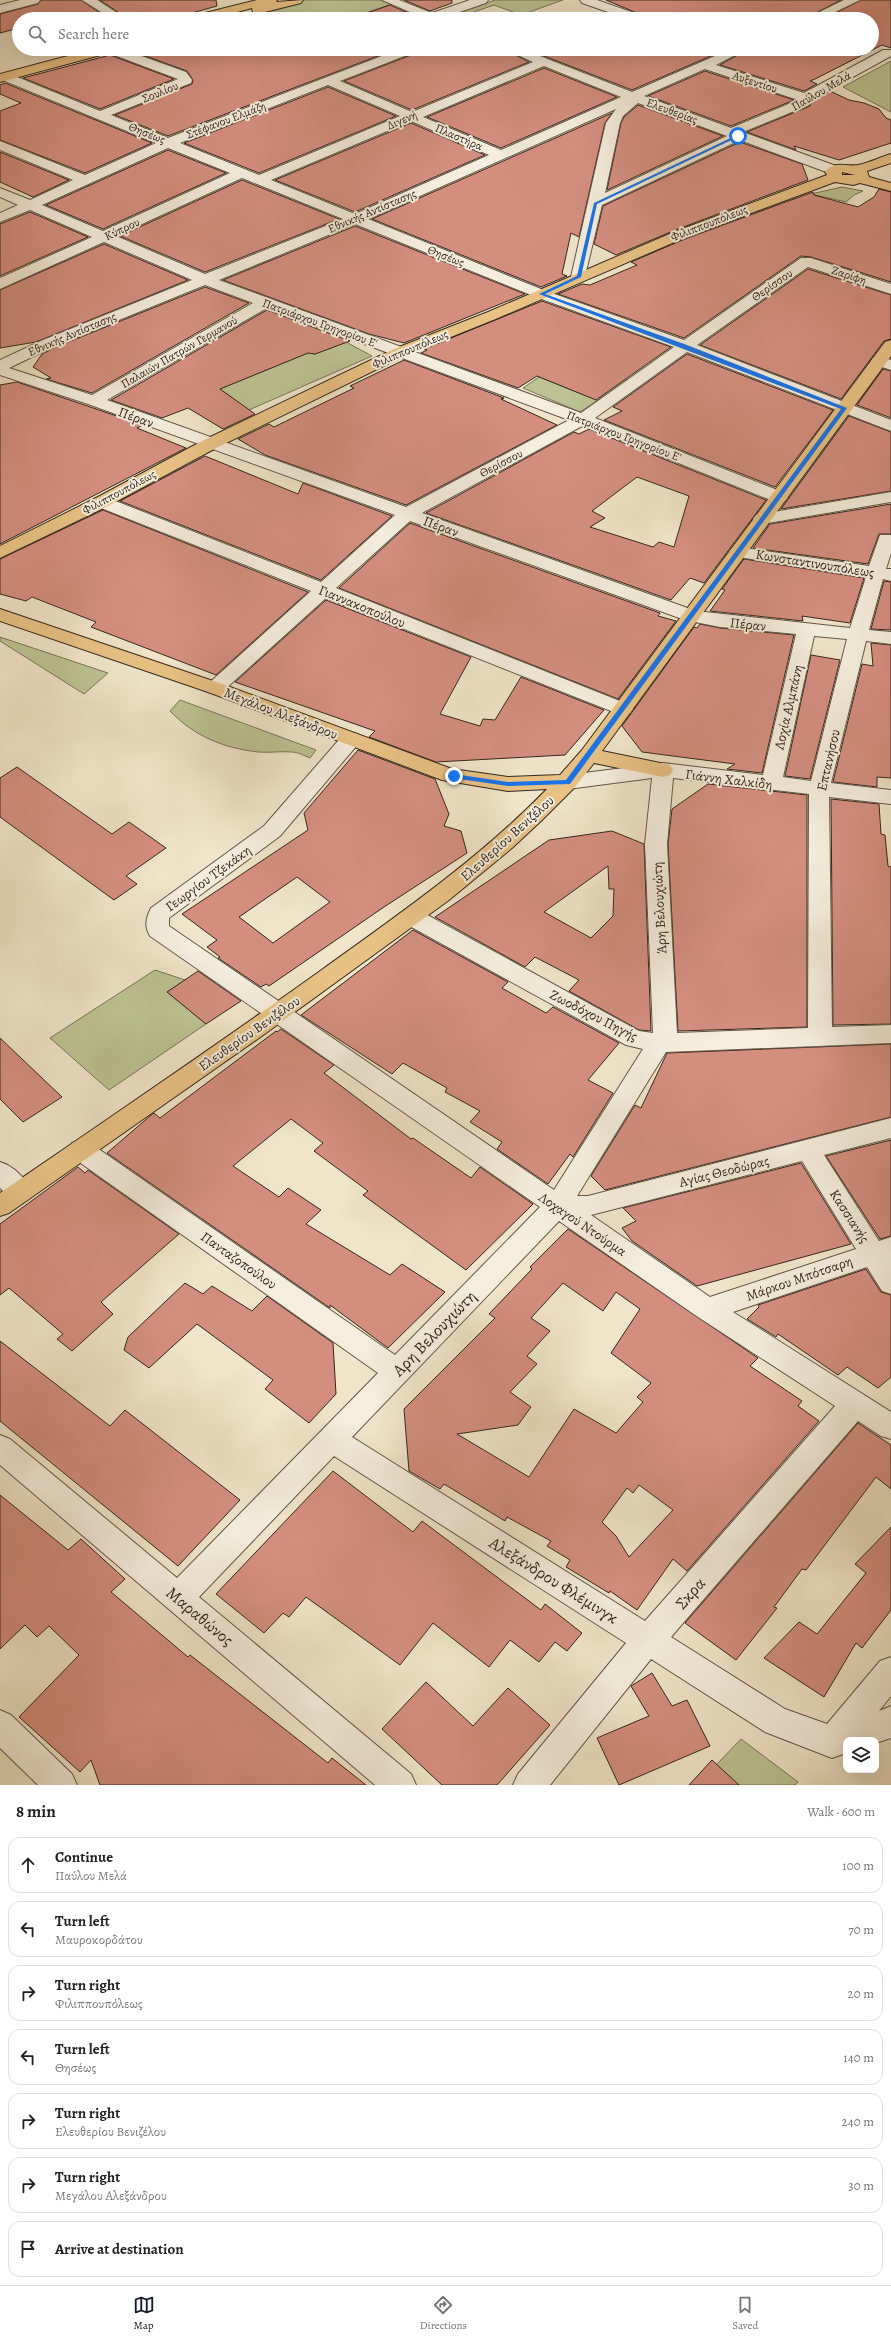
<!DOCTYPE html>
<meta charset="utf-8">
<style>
body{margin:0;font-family:Alegreya,serif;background:#f2f2f2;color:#222}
.controls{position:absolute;right:12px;bottom:12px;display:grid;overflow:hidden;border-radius:8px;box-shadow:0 4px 16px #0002}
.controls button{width:36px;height:36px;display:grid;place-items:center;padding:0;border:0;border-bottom:1px solid #e0e0e0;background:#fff;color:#222;font:20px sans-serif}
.stop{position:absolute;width:12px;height:12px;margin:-9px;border:3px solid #1a73e8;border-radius:50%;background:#fff}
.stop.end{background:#1a73e8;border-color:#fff;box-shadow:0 1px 4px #0008}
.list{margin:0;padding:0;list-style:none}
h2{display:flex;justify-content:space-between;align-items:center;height:52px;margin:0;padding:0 16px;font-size:17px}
h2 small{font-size:13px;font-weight:400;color:#767676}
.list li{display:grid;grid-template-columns:26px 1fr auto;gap:12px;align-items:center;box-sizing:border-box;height:56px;margin:0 8px 8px;padding:0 8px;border:1px solid #e0e0e0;border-radius:12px}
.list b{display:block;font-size:15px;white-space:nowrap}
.list p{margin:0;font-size:13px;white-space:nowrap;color:#767676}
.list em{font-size:13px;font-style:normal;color:#767676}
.icon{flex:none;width:22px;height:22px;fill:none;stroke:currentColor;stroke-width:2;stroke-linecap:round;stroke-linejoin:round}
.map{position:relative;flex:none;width:891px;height:1785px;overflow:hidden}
.search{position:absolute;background:#fff;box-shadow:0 4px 16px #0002;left:12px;right:12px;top:12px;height:44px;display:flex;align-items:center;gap:10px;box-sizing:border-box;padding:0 14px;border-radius:22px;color:#767676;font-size:15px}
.sheet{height:500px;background:#fff}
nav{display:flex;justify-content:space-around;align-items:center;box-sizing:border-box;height:56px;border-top:1px solid #e0e0e0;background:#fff;font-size:11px;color:#767676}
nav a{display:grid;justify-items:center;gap:2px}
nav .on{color:#111827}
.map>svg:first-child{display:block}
</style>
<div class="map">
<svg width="891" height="1785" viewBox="0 0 891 1785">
<rect width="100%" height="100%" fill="#f0e5ca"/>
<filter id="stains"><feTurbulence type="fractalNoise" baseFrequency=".005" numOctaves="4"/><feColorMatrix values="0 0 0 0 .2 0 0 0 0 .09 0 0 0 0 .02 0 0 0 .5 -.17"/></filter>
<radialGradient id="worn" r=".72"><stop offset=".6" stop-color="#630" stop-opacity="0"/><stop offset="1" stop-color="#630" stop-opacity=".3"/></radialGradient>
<path fill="#bdc394" stroke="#797558" d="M305,0H382L392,4L348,19H275L256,11Z
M495,0H563L521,15L494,5L471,13L485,19L446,17Z
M891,61V112L843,87Z
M842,187L863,191L854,195L846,202L811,194Z
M346,342L372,356L249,410L220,389L308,353L315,354Z
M612,373L628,380L580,412L523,388L539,377L582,394Z
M0,637L108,673L84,694L0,641Z
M180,700L316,750L310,758C305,756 298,752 292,752C281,751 270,753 258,752C223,748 194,736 170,711Z
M155,970L185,980L167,992L206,1024L109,1090L50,1038Z
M741,1739L798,1782L795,1785H697Z"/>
<path fill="#d48e80" stroke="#35271c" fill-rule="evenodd" d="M41,0H81L109,19H19V28L0,33V14L38,4Z
M100,0H216L217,6L170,19H128Z
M404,0H452V3L430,11Z
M606,0H841L804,19H651Z
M861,0H891V48L882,45L815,79L810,81L817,84L804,91L720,65L748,49H872V19H824Z
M390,5L415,16L406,19H350Z
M319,49H396L168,136L115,115L192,84L193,80L187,71L129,50Z
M418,49H504L529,62L412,110L344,81L416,53Z
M526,49H727L632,90Z
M110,55L174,79L100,109L23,78Z
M544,68L617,97L501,148L427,117Z
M705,71L794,100L731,126L648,96Z
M5,83L152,143L85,173L0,140V111L21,103L0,94V85Z
M328,87L396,116L259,173L184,143Z
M830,91L849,100L864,103L879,109L886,118L891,120V143L839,160L794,146L796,150L747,132L810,106L812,101Z
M638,105L723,136L607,190L621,123L624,117Z
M612,113L605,123L579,237L571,233L562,274L567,276L541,287L372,219Z
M411,123L485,155L355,212L275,180Z
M740,142L802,164L808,180L673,231L616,255L594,244L603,206Z
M168,150L226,173L103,229L46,205Z
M0,152L69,180L33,197L0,182Z
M242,180L339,219L205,272L120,236Z
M879,189L891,192V282L811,257L801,256L684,338L558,294L582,284L590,285L637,265L631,262L685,239L813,192L814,195L858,207L874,197Z
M30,212L88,237L0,276V224Z
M355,226L525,294L404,343L369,334L223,280Z
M104,244L188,280L36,342L0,348V290Z
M808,269L891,295V339L884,341L841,399L700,345Z
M205,287L249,303L92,393L46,379L51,378L33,367L42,354L56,347Z
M542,301L671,347L596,400L537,376L518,388L421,353L427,350L424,349Z
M267,310L350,341L315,354L308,353L220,389L255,414L223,429L188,408L162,418L111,400Z
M687,354L833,410L775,487L604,420L622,411L613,407Z
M404,360L504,398L501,399L557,425L406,505L265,455L238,439L269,424L274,427L354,388L350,386Z
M883,369L891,371V418L857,405Z
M17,382L143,425L137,428L186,448L0,544V385Z
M849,416L891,432V491L781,509Z
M589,429L766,500L704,583L690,578L671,600L426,513L574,432L579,434ZM637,477L689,496L674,547L659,542L653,547L590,527L605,518L592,511Z
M205,456L298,494L303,483L392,516L321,580L120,501Z
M891,504V534H879L868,564L753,548L770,524Z
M103,510L308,592L216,675L91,627L96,622L32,597L26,601L0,594V559Z
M410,523L660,613L658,616L676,621L618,699L339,588Z
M744,559L864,578L850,623L802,616L803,621L710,611L725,590L722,589Z
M884,581L891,582V630L871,629Z
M326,600L471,657L440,714L480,726L483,719L495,720L521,677L604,710L565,755L436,762L369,737L375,731L235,682Z
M700,624L720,628L794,635L762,773L727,769L735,764L642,752L622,726L694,627L697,628Z
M871,643L891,645V778L877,777V787L833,782L862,664L873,666Z
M811,655L840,660L810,779L785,776Z
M358,750L435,779L449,814L444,826L461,831L467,853L384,907L269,986L266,984L261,987L218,958L220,957L207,947L217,940L182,914L308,830L304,813ZM297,877L330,902L273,943L239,917Z
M17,767L112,834L129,822L166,848L126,876L137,884L114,900L0,817V778Z
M708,784L807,795V1027L678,1031L668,844L672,809Z
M831,799L879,804L881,834L885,835L888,866L891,867V1024L833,1025Z
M612,831L644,844L651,1031L639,1030L569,991L579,980L535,957L525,967L435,917L549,840ZM608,866L609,889H614L613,916L591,938L544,912Z
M413,930L508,982L502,988L546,1013L553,1007L619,1043L588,1080L613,1093L573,1157L570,1154L548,1184L497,1149L502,1142L470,1122L480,1111L445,1092L447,1088L403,1063L392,1074L301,1015Z
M198,971L241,1001L206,1024L167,992Z
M281,1029L334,1065L324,1073L411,1139L413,1138L471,1178L480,1167L533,1204L466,1270L363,1195L368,1191L314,1151L323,1143L291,1119L233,1166L279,1197L288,1188L321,1210L306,1224L390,1275L402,1264L445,1292L388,1348L330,1305V1308L107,1153L150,1116L154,1113L160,1118L276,1031L277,1032Z
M0,1038L62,1097L23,1122L0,1099Z
M891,1044V1117L605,1190L591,1176L635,1105L641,1108L667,1053Z
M891,1140V1236L880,1239L826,1156Z
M801,1163L851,1244L697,1286L632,1241L622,1228L636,1221L623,1208Z
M78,1167L85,1173L88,1170L179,1234L101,1302L113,1314L72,1351L57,1339L63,1334L9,1288L0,1295V1224Z
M568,1229L758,1358L750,1366L802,1401L798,1406L819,1421L687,1571L673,1559L637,1610L610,1591L609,1593L566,1567L570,1560L547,1546L551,1541L507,1517L505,1521L444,1484L440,1489L409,1471L404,1409L495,1318L489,1314L532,1269L530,1267ZM563,1283L603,1311L616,1292L640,1309L611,1353L651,1383L637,1397L643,1402L616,1433L574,1409L529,1477L457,1434L518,1425L531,1407L510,1392L537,1364L527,1356L550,1331L531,1318ZM639,1485L673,1510L629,1557L616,1536L602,1522L627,1488L633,1493Z
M866,1269L881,1292L891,1295V1377L878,1388L847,1367L838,1375L778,1334L776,1337L747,1319L759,1307L758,1305Z
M185,1283L203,1294L212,1286L252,1311L267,1296L333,1343L336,1394L309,1423L265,1389L273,1380L197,1324L149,1368L124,1350L128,1337Z
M0,1341L110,1426L125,1410L240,1500L178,1566L0,1421Z
M858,1423L891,1445V1489L876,1477L806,1570L802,1569L774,1607L777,1608L736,1660L685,1623Z
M333,1471L413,1532L422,1521L541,1610L545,1604L582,1633L567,1651L555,1642L539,1662L510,1640L489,1667L433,1623L400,1665L306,1597L289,1617L283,1613L264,1633L216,1594Z
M0,1495L68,1550L81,1539L125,1579L111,1592L188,1657L190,1655L328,1763L332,1758L366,1785H100L91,1760L80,1772L19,1717L79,1655L49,1626L37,1637L25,1625L0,1649Z
M891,1527V1610L862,1648L856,1643L824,1697L764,1658L799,1622L817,1634L866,1573L855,1564Z
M652,1673L672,1706L687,1700L710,1746L619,1785L597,1738L649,1716L631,1686Z
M426,1682L473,1726L508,1688L550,1725L497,1785H442L382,1729Z
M712,1760L739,1785H689Z"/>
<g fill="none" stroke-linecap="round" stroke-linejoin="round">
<g stroke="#645648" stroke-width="2">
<path id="minor" d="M20,0H40L38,3L0,13V5Z
M82,0H97L127,19H112Z
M382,0H399L432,13L470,0H488L486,3L442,18L443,19H426Z
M580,0H597L643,16L645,19H628L582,3Z
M844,0H860L821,19H805Z
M104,49H122L186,72L192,80L191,83L111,115L168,138L400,49H417L415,52L340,81L412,112L533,62L505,49H522L632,92L731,49H747L716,65L804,93L883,50H891V56L811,100L809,105L743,132L839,167L841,170L839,173H829L740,140L602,205L584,280L579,282L571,277L606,123L616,109L368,219L546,291L684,340L801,258H811L891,284V294L808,267L697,345L891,420V431L687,352L595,418L785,493L788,497L785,501H773L584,425L422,513L696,611L850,628L866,577L738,557L732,556L729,552L732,548L738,547L869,566L880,535H891V553L886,569H891V581L883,579L869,630L891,632V644L866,641L831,783L891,790V804L829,797L832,1027L891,1025V1043L666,1052L577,1196H588L891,1118V1138L824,1155L879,1241L891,1237V1294L882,1291L867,1267L733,1312L891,1412V1439L881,1436L858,1421L671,1637L785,1709L827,1724L880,1661L891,1657V1696L879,1711L891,1706V1738L876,1743V1740H846V1753L832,1758L765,1732L651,1659L550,1785H513L518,1774L626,1643L334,1456L199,1597L411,1774L416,1785H375L0,1465V1435L10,1439L177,1578L378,1373L72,1157L69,1150L72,1143L81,1140L90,1143L395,1355L540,1207L150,936C144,926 146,918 151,908L264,826L344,734L351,733L358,734L361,739L358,744L280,836L169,918V926L554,1190L643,1049L626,1045L404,923L401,917L404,911L412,909L420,911L639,1031L653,1033L645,844L652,778L568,789L561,787L558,782L561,777L568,775L663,763L763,775L796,634L720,627L685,620L410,521L336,588L630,705L633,709L630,713L623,715L616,713L326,598L222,692L215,694L208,692L205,688L208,684L311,591L96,506L93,502L96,498H108L321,582L395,515L88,404L0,375V360L43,340L192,280L104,242L0,289V278L92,237L30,210L0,222V213L18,205L0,197V188L30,200L73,180L0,150V141L85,175L156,143L0,79V74H10L100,111L178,79L106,52ZM544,66L621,97L501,150L423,117ZM705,69L798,100L731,128L644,96ZM328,85L400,116L259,175L180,143ZM638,103L727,136L605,193L620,123L623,116ZM411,121L489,155L355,214L271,180ZM168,148L230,173L103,231L42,205ZM242,178L343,219L205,274L116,236ZM355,224L536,297L674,347L581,413L219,280ZM205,285L253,303L92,395L9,368L55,346ZM267,308L569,420L406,507L107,400ZM814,636L847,639L811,781L783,777ZM673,778L809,794L808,1028L677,1033L667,844ZM802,1161L856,1249L710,1297L591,1215ZM559,1221L698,1317L835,1406L645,1621L352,1437Z
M879,356L891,360V370L873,364L871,361L873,358Z
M891,492V502L762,524L756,523L753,519L756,515L762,514Z
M0,1162C14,1166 26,1179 33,1192L29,1199C15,1204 10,1198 0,1188Z
M0,1710L11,1715L72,1774L77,1785H38L0,1748Z"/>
</g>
<g stroke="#35271c" stroke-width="2">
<path id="major" d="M257,0H277L276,2L303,0L301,3L257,14L253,13L252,8L211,19H191L193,16Z
M94,49H114L112,52L0,82V74Z
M891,154V163L867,171L869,177L891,183V191L860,183L853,185L835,182L684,238L498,318L406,355L216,448L108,506L0,558V546L96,498L204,440L394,349L488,312L674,232L827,175L825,172C834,160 846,167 858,165C869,163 880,157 891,154ZM842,172L855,175H842Z
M891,340V356L602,751L670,765L673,770L670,775L663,777L594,763L575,787L542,820L512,848L449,900L266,1033L9,1213L0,1216V1193C108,1119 217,1045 323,969C401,913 480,858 547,789L508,791L442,780L208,692L0,621V609L222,684L452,769L508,777L560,775L582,750L885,342Z"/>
</g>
<use href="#minor" fill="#f5eedd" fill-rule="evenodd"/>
<use href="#major" fill="#e8c285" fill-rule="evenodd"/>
</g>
<path fill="#1a73e8" d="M737,135L740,136L597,204L581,277L545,294L687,345L847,408L570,784L508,786L452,778L454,774L508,782L566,780L841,409L539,294L577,276L594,203Z"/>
<g text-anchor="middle" stroke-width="4" stroke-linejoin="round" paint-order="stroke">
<g font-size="12" fill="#35271c" stroke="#f5eedd">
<text transform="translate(755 82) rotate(18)" y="4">Αυξεντίου</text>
<text transform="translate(821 91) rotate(-30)" y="4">Παύλου Μελά</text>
<text transform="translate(160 92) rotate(-22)" y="4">Σουλίου</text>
<text transform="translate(672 111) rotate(20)" y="4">Ελευθερίας</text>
<text transform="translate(226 120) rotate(-21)" y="4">Στέφανου Ελμάζη</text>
<text transform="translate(402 120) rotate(-23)" y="4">Διγενή</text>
<text transform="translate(147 133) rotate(22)" y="4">Θησέως</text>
<text transform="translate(459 137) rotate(23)" y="4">Πλαστήρα</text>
<text transform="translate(372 211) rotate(-23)" y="4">Εθνικής Αντίστασης</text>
<text transform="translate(709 223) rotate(-21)" y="4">Φιλιππουπόλεως</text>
<text transform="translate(122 229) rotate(-25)" y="4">Κύπρου</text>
<text transform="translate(446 256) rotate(22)" y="4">Θησέως</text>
<text transform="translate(849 275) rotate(18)" y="4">Ζαρίφη</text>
<text transform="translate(772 285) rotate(-35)" y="4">Θερίσσου</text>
<text transform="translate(320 323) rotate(20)" y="4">Πατριάρχου Γρηγορίου Ε'</text>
<text transform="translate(72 334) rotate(-23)" y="4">Εθνικής Αντίστασης</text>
<text transform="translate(410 349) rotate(-23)" y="4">Φιλιππουπόλεως</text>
<text transform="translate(179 352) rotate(-30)" y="4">Παλαιών Πατρών Γερμανού</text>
<text transform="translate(624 436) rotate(21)" y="4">Πατριάρχου Γρηγορίου Ε'</text>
<text transform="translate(501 463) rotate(-28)" y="4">Θερίσσου</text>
<text transform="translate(119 492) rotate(-28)" y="4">Φιλιππουπόλεως</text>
</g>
<g font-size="14" fill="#35271c" stroke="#f5eedd">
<text transform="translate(136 417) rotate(20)" y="5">Πέραν</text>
<text transform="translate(441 526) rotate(20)" y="5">Πέραν</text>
<text transform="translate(815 563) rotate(9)" y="5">Κωνσταντινουπόλεως</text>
<text transform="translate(362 606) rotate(22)" y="5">Γιαννακοπούλου</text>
<text transform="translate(748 624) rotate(6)" y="5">Πέραν</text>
<text transform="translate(788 707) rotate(-77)" y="5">Λοχία Αλμπάνη</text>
<text transform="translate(281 713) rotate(21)" y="5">Μεγάλου Αλεξάνδρου</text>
<text transform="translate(828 760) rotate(-77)" y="5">Επτανήσου</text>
<text transform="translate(729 779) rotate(7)" y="5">Γιάννη Χαλκίδη</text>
<text transform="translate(507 838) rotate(-42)" y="5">Ελευθερίου Βενιζέλου</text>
<text transform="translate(208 878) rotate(-36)" y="5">Γεωργίου Τζεκάκη</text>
<text transform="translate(659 908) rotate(-93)" y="5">Άρη Βελουχιώτη</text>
<text transform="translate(594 1015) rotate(27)" y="5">Ζωοδόχου Πηγής</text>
<text transform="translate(249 1033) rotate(-35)" y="5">Ελευθερίου Βενιζέλου</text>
<text transform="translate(724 1171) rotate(-14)" y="5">Αγίας Θεοδώρας</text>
<text transform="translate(850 1216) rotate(57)" y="5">Κασσιανής</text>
<text transform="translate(583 1224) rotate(34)" y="5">Λοχαγού Ντούρμα</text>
<text transform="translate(239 1260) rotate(35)" y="5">Πανταζοπούλου</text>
<text transform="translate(799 1278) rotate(-19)" y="5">Μάρκου Μπότσαρη</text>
</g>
<g font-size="17" fill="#35271c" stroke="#f5eedd">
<text transform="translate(434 1333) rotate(-46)" y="6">Αρη Βελουχιώτη</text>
<text transform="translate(554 1580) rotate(32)" y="6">Αλεξάνδρου Φλέμινγκ</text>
<text transform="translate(690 1593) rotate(-49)" y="6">Σκρα</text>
<text transform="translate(200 1616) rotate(40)" y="6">Μαραθώνος</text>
</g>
</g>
<rect width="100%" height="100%" filter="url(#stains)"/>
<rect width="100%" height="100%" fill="url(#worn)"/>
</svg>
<div class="controls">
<button><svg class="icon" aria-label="layers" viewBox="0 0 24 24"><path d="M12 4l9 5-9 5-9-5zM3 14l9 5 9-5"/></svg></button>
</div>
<div class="stop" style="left:738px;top:136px"></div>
<div class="stop end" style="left:454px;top:776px"></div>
<div class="search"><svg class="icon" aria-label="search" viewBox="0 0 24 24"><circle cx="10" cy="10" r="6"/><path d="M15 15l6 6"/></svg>Search here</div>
</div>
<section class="sheet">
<h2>8 min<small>Walk · 600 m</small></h2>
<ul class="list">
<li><svg class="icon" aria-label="ahead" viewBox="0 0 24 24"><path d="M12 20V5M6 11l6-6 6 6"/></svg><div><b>Continue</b><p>Παύλου Μελά</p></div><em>100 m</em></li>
<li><svg class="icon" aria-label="left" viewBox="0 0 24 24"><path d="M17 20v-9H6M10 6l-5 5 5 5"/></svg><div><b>Turn left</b><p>Μαυροκορδάτου</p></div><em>70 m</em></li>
<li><svg class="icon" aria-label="right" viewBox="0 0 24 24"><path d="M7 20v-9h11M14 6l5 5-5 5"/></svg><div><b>Turn right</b><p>Φιλιππουπόλεως</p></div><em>20 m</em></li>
<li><svg class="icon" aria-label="left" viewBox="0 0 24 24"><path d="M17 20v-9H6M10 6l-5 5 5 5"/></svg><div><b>Turn left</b><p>Θησέως</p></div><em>140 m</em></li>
<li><svg class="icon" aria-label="right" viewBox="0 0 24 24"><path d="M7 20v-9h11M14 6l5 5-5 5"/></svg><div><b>Turn right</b><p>Ελευθερίου Βενιζέλου</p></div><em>240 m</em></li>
<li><svg class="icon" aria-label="right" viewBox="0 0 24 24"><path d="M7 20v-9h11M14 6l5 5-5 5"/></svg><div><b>Turn right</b><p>Μεγάλου Αλεξάνδρου</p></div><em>30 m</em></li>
<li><svg class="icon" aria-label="arrive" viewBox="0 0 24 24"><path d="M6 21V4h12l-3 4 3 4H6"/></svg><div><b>Arrive at destination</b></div></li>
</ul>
</section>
<nav>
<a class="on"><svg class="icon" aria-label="map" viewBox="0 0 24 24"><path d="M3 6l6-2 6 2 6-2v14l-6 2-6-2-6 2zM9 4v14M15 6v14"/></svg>Map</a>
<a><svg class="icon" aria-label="directions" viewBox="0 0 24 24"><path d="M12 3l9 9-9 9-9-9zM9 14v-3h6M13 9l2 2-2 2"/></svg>Directions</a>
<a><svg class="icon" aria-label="saved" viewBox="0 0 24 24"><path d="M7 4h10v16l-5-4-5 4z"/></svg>Saved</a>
</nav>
